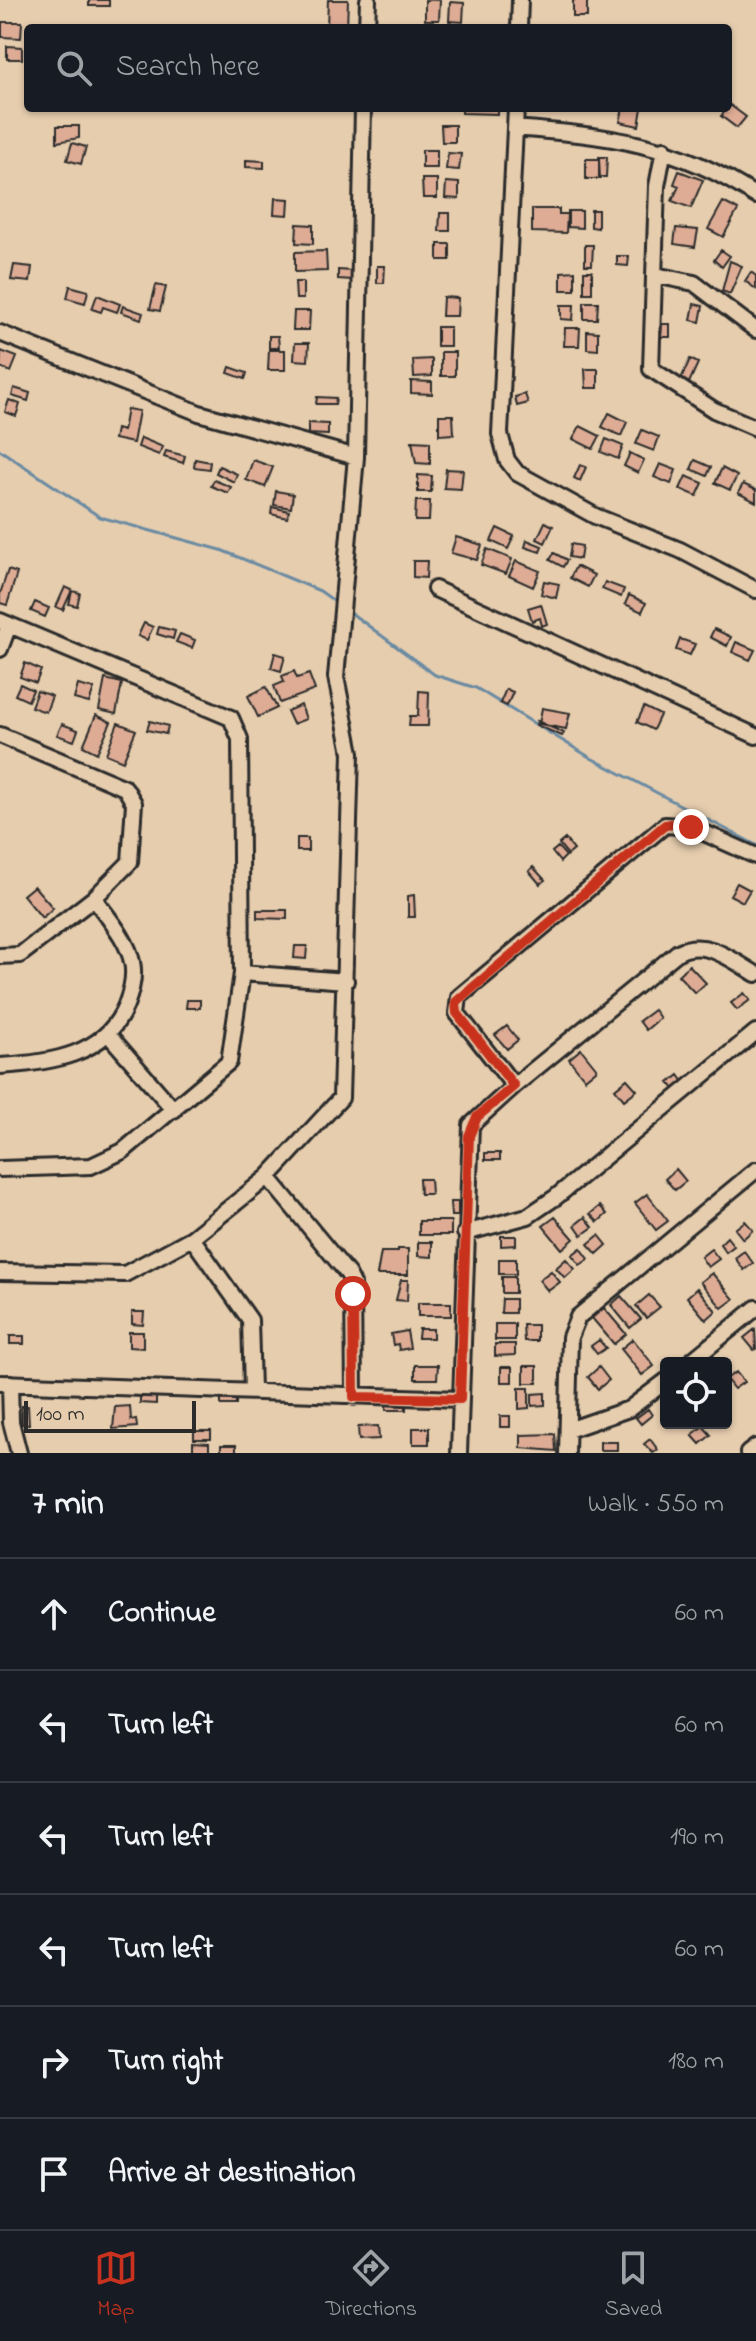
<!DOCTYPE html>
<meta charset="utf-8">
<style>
body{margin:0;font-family:"Indie Flower",sans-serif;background:#20242c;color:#f1f3f6}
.controls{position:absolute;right:24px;bottom:24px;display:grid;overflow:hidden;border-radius:8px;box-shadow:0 2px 6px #0004}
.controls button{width:72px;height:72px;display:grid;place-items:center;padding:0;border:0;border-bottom:2px solid #363941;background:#171b24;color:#f1f3f6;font:40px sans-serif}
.scale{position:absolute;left:24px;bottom:20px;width:172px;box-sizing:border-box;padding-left:8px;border:4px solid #2b2b2b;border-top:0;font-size:22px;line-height:28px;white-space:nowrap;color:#2b2b2b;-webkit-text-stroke:6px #e6cdae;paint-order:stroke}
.stop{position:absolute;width:24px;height:24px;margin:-18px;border:6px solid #c8321e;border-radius:50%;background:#fff}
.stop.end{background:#c8321e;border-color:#fff;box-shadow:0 2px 8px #0008}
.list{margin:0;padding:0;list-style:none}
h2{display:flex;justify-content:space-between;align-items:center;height:104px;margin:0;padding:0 32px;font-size:34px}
h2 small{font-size:26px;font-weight:400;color:#9ea1a6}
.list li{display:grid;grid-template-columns:52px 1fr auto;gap:24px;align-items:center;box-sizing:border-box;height:112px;padding:0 32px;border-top:2px solid #363941}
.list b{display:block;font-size:30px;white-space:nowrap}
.list em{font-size:26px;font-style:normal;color:#9ea1a6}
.icon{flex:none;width:44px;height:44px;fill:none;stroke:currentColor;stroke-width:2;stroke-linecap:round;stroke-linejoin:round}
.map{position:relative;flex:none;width:756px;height:1453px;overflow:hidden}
.search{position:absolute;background:#171b24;box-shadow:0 2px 6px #0004;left:24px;right:24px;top:24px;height:88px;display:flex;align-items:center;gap:20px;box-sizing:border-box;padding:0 28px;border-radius:8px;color:#9ea1a6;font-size:30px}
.sheet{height:776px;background:#171b24}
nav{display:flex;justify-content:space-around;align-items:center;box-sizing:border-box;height:112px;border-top:2px solid #363941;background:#171b24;font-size:22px;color:#9ea1a6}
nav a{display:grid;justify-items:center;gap:4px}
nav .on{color:#c8321e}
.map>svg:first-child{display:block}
</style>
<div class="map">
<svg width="756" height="1453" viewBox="0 0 756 1453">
<rect width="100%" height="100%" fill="#e6cdae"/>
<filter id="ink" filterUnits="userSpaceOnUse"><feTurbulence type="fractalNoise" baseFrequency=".0125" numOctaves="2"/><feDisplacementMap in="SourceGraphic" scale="16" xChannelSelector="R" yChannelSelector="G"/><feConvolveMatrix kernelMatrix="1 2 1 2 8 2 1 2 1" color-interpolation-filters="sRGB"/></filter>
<g filter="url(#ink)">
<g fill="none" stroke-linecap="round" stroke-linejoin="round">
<path stroke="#6a8aa2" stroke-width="3" d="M0,450L100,517L221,550L320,591L334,601
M351,613L435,675L476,688L591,758L756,845"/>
</g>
<path fill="#deac95" stroke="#2b2b2b" stroke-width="2" d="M89,0H109V6H89Z
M328,0H348L347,27H327Z
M425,0H440L439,20H425Z
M573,0H587V17H573Z
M450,2L464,3L463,22L449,21Z
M2,22H22L21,38L2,37Z
M7,46L22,47V59H7Z
M730,105L746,117L737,128L721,116Z
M462,108H497V114L462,113Z
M623,108H642L639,126L620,122Z
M441,125H455V142H442Z
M57,126H79V138L57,142Z
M72,143L86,147L81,164L67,160Z
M422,150H437V168H422Z
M448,153L461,154L459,170L446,169Z
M599,157H607L606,177H599Z
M586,159H599L600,179H586Z
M246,160L264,161V168L246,167Z
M679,171L703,180L691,208L672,201L679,186L674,184Z
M422,179H437V198H423Z
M446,182L459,183V199L445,198Z
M275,198L289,199L288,215L274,214Z
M723,202L738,210L723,237L708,229Z
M532,209H559V214H567L566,233L532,232Z
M591,210H598V228L591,227Z
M568,211H582V228L568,227Z
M440,213H450V231H439Z
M297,224L313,225V244L296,243Z
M676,228L698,230L695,247L674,244Z
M438,244H450V260H438Z
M585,245H593L592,265H585Z
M721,250L730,256L722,267L714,260Z
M326,251L327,271L295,272V252Z
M617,256H629L628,266L617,265Z
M730,261L742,266L730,294L722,291Z
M14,265L32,267L30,282L11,280Z
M377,266H385L384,283H377Z
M338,270L352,271V280L338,279Z
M575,271V290H561V272Z
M584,271H592V293H584Z
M751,272L756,276V289L745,281Z
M295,282H303V299H296Z
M156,285L166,287L160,311L150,309Z
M70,286L88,291L85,303L67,298Z
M97,295L120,304L117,312L103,307L101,312L92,309Z
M443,297L458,298L457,316H442Z
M584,302H598L597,319H584Z
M694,304L703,306L700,322L691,320Z
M561,305H574L573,320L561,319Z
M123,306L143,313L141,319L121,312Z
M294,311H310L309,330H293Z
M662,324H670V337H661Z
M437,327H450V346H437Z
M565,328H580L579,346H564Z
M587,331L598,332V350L587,349Z
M269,336H278L279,348H269Z
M295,343H309L308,361L294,360Z
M269,350H285V370H268Z
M1,351L17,357L11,372L0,367Z
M441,352H455V376H441Z
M432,359V376L414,377L413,360Z
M690,359L698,363L689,383L681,379Z
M230,367L247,373L245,379L228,373Z
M585,369H598V388H586Z
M411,381L432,382V394L411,393Z
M14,388L30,393L28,401L12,396Z
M525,394L528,403L517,406L515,397Z
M317,397L336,398L335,404H316Z
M9,400L20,404L16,416L5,412Z
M127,409L139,411L133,443L114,439L116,429L123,431Z
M609,413L627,422L621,436L602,427Z
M439,415H453L454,434L439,435Z
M308,423L328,424V435L308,434Z
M580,426L600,436L593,449L573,439Z
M642,430L659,437L654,451L636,444Z
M141,438L163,447L159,455L138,447Z
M606,439L623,446L618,459L601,452Z
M412,441L430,442V464L416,463Z
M166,451L185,456L183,463L164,457Z
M630,453L644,460L638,473L624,466Z
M195,459L210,462L209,469L194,467Z
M253,460L273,467L265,487L246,480Z
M695,460L711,467L707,476L691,469Z
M660,464L676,470L671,484L654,477Z
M580,465L586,467L580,481L574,478Z
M219,466L237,474L234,482L216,473Z
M722,468L737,476L730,490L715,483Z
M446,469L463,470L461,489L444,488Z
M418,475L432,476L431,492H418Z
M686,476L703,483L697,496L680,489Z
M214,480L231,487L228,493L211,486Z
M743,484L756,490V502L738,493Z
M276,491L293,494L291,508L274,505Z
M416,501H430L429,521H415Z
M272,507L289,511L287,518L271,514Z
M545,522L553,526L545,543L537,539Z
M497,528L514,536L508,549L491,541Z
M456,537L482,545L477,560L451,553Z
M527,540L542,546L540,552L525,547Z
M571,544L582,546L580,559L569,557Z
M487,549L512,559L506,574L481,565Z
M554,553L567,560L563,567L550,560Z
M413,561H427L426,578L413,577Z
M516,561L540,571L533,587L509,576Z
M576,566L594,575L588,587L570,578Z
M8,570L17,573L7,605L0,603V594Z
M544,581L559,584L556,598L541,594Z
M605,582L624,589L621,597L602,589Z
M65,587L72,590L63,610L56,607Z
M72,591L80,593L77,606L69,604Z
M629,595L646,603L642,612L625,604Z
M35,602L49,608L45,617L31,611Z
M541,604L547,624L542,626L540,618L532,621L528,608Z
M144,623L153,627L147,640L138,636Z
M159,627L175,631L173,639L157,634Z
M714,629L731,637L727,646L710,637Z
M180,634L195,640L192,648L176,642Z
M680,639L695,644L690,655L676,650Z
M736,642L755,650L750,660L732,652Z
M275,653L285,656L281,671L271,668Z
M25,663L41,670L36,683L20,677Z
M294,671L297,678L309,674L315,690L280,703L274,686L284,682L282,676Z
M105,679L122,683L116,714L99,710Z
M20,684L33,690L28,701L15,695Z
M78,685L94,689L89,703L74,699Z
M266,687L277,708L258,717L248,696Z
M506,689L513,692L507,706L500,703Z
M37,691L52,696L46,712L31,707Z
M419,691L429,692L428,726H409L410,716H418Z
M301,705L306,719L293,724L287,711Z
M644,707L660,715L653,730L637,722Z
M542,708L570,713L566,729L539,724Z
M96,715L111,722L97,753L83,746Z
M150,721L168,726L166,734L147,730Z
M537,721L564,733L562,736L536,725Z
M118,723L136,730L123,761L106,754Z
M62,724L78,730L74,741L57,735Z
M297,838H308V851H297Z
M565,839L574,850L568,855L559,844Z
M558,847L566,856L560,862L552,852Z
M533,867L545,880L540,884L529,871Z
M737,883L750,890L743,902L730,895Z
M34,886L53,908L42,918L23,895Z
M414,895L415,917H408V896Z
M257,910H287V919L257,918Z
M295,946H307L306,959L294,958Z
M689,965L706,983L695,993L678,975Z
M744,993L750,1000L737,1010L731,1003Z
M187,1000H200V1008H186Z
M654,1010L660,1018L646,1030L639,1021Z
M507,1026L518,1040L507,1049L495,1035Z
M581,1049L597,1069L585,1079L569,1059Z
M679,1075L684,1082L674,1089L669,1083Z
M627,1079L637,1090L624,1100L615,1089Z
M485,1153H500V1160H485Z
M676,1169L686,1181L675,1190L665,1179Z
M419,1179H430L431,1194H420Z
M647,1194L668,1221L656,1230L635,1203Z
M450,1202H458V1216H451Z
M600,1206L607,1214L598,1222L590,1214Z
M555,1217L574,1239L562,1249L543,1226Z
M585,1217L593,1227L582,1235L575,1225Z
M419,1221H451V1235H419Z
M745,1221L753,1230L743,1239L735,1229Z
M599,1235L607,1245L597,1254L588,1244Z
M501,1236H516V1245L501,1246Z
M727,1237L734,1246L726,1252L720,1244Z
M418,1242H432V1257L418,1256Z
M581,1248L589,1259L580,1265L572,1255Z
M398,1249H408V1275H377L381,1252H398Z
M711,1249L719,1259L708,1267L701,1257Z
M744,1251L753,1263L744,1270L735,1258Z
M499,1259H516V1274H499Z
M566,1259L575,1269L565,1278L556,1268Z
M551,1271L560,1282L548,1291L539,1280Z
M712,1273L734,1299L722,1308L700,1282Z
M502,1277H515V1293H502Z
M401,1280H408L407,1301L396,1300Z
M697,1288L716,1311L706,1320L687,1297Z
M649,1295L660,1307L646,1318L636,1306Z
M621,1296L641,1319L630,1328L611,1305Z
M502,1299H515V1313H501Z
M418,1303H451V1316H418Z
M604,1308L626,1334L614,1344L592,1318Z
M132,1312H144L143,1325L132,1324Z
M495,1324H515V1340H495Z
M523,1325H537V1341H524Z
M419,1329H433V1338H418Z
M755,1329L756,1349L754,1350L744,1338Z
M407,1331L410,1348L399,1350L398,1344L393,1345L391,1334Z
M129,1332H143V1348L129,1347Z
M10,1336H24V1344H10Z
M633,1339L654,1366L642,1375L621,1349Z
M599,1340L606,1348L597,1354L591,1346Z
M495,1344H515V1355L495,1356Z
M415,1365H438L437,1379H415Z
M524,1366H537V1383H524Z
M501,1367H512V1382H501Z
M599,1367L609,1380L598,1389L588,1377Z
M736,1372L744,1382L734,1389L726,1379Z
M519,1388H529V1408L519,1409Z
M545,1393V1405L532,1406V1394Z
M140,1395H156V1404L140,1403Z
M221,1398H236V1405H221Z
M406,1404V1410H386V1405Z
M22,1406H28L29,1424H22Z
M130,1406L131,1420L136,1419L137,1427L113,1429L115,1407Z
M648,1409L652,1415L641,1424L636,1418Z
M500,1416H510V1427H500Z
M378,1426L379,1439L359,1440L358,1427Z
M703,1426L711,1435L700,1444L692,1435Z
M413,1428H429V1444H413Z
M194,1431H211V1439H194Z
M555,1434L556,1451L521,1448V1435Z
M650,1439L658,1450L653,1453L644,1444Z
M193,1442L209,1443V1451H193Z
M600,1442H617V1450H600Z
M221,1445H236V1452H221Z"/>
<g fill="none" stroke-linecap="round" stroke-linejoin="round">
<g stroke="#2b2b2b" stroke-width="20">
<path id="minor" d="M367,28L368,0
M519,28L520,0
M516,108L500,434L507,460L517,473L595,516L680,550L756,590
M515,128C609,136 674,142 756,196
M664,149L657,186L651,369L714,410L756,428
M655,275L694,283L756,330
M0,333L199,413L356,457
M435,589L756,736
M0,621L231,718L240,739L242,973L229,1062L123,1151L91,1166L0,1169
M0,649L9,625
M0,735L125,788L134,803L130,862L94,898L20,955L0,956
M242,973L346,981
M109,1035L174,1110
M0,1066C49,1063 106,1056 126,1005C131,992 135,975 132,962C127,938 107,917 94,898
M514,1086L457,1013L459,997L665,825L691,827L756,856
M268,1177L348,1274L353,1284L354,1397
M465,1233L528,1216L556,1197L756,1032
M192,1238L250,1320L252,1390
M0,1272L125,1274L192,1238L268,1177L341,1098L351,753L336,677L356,457L363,108
M689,1363L756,1308
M0,1383L460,1399
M10,1383L11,1422L19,1453
M568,1430L629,1409L666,1381
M459,1453L471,1125L514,1086L678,952C706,938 732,960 756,974
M567,1453L570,1337L578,1317L756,1170
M748,1453L756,1447"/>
</g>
<use href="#minor" stroke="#e6cdae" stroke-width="14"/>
</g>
</g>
<g fill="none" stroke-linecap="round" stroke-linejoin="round" filter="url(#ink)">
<path stroke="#c8321e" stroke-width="10" d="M353,1294L354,1397L460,1399L469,1136L477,1117L514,1086L457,1013L456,1002L665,825L677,823L691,827"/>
</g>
</svg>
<div class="controls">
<button><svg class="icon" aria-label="locate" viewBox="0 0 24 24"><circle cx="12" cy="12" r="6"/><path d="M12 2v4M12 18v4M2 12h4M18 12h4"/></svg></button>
</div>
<div class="scale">100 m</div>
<div class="stop" style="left:353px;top:1294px"></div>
<div class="stop end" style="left:691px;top:827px"></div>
<div class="search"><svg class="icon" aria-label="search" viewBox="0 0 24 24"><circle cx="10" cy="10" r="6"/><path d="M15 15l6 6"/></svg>Search here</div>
</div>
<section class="sheet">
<h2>7 min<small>Walk · 550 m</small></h2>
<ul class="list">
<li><svg class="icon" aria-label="ahead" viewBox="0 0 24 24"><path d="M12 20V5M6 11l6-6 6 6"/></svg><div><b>Continue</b></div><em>60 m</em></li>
<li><svg class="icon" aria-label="left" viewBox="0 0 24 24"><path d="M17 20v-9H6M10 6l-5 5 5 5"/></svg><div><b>Turn left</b></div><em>60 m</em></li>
<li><svg class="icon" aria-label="left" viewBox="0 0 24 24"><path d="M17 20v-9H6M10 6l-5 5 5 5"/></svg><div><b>Turn left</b></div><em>190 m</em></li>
<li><svg class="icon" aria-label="left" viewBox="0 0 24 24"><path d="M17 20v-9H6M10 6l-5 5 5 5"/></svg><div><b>Turn left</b></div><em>60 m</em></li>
<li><svg class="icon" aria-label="right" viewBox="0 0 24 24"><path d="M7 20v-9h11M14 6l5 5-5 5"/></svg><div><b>Turn right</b></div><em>180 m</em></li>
<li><svg class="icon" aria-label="arrive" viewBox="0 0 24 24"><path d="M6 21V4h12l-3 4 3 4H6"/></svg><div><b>Arrive at destination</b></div></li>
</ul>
</section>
<nav>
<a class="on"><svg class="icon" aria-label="map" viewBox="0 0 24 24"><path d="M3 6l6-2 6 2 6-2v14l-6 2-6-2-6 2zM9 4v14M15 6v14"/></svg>Map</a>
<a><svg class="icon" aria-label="directions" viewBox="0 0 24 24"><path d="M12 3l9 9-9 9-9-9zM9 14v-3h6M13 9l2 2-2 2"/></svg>Directions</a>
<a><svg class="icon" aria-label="saved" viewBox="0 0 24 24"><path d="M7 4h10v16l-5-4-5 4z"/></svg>Saved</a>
</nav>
